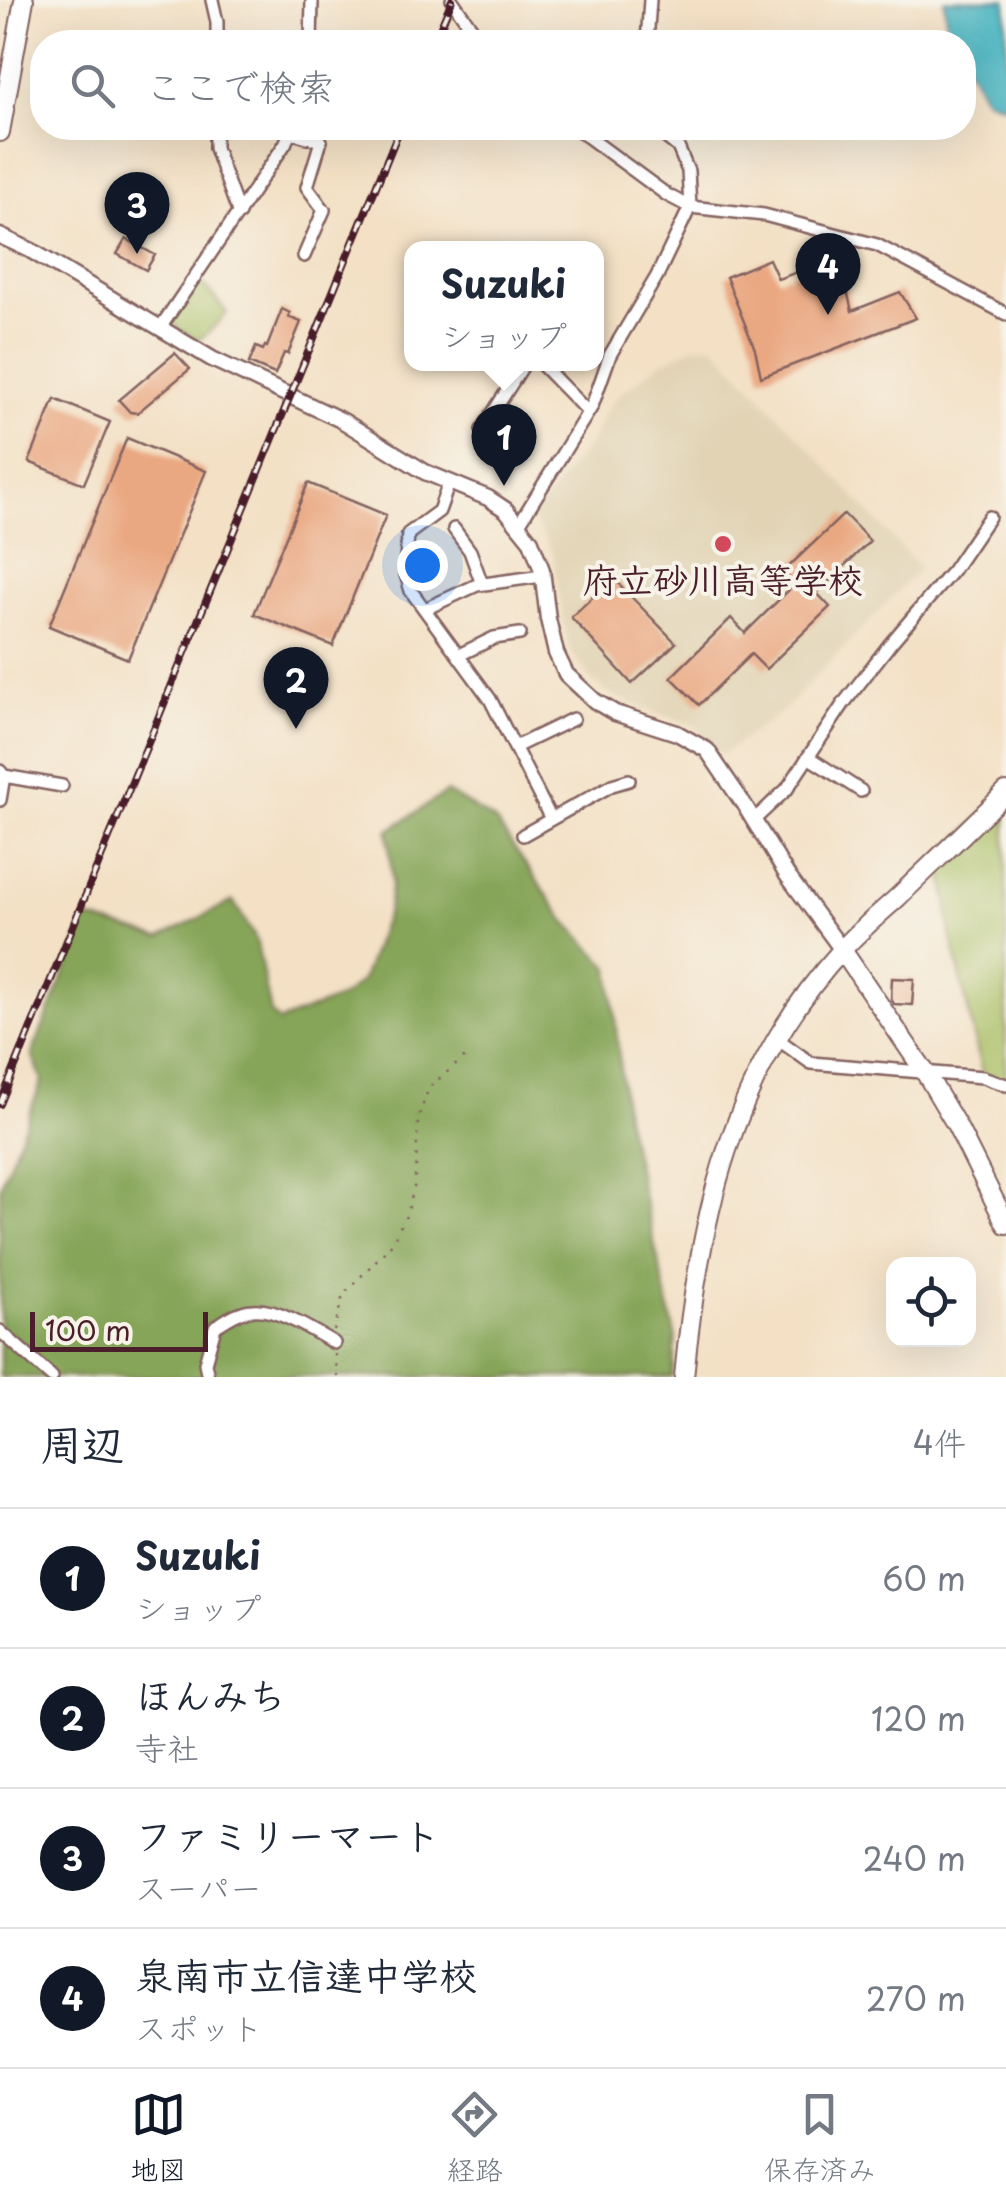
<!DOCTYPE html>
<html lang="ja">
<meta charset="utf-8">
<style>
body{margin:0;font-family:"Playpen Sans","Klee One",sans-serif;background:#f2f2f3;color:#1f2937}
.controls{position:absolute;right:30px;bottom:30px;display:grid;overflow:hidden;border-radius:20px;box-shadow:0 10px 40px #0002}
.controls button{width:90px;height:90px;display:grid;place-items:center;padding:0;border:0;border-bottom:2px solid #e0e1e3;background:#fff;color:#1f2937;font:50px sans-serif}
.scale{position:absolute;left:30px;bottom:25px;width:178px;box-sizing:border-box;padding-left:10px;border:5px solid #4a1f2b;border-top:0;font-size:28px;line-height:35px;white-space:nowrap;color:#4a1f2b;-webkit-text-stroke:8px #f7f3e8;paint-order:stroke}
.you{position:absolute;left:422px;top:565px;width:35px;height:35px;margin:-25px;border:8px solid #fff;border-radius:50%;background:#1a73e8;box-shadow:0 0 0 15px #1a73e833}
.badge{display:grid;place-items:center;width:65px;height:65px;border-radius:50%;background:#111827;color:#fff;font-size:32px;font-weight:700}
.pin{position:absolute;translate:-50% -82px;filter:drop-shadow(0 2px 5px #0008)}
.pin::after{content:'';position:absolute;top:52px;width:35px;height:30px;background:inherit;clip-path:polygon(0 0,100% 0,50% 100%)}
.popup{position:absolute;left:404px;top:241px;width:200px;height:130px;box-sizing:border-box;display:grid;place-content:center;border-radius:20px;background:#fff;filter:drop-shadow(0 2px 8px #0005);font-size:32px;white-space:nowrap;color:#747a83}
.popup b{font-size:38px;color:#1f2937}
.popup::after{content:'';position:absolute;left:50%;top:100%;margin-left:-20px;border:20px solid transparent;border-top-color:#fff}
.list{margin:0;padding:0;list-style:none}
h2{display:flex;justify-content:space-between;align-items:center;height:130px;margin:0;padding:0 40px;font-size:42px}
h2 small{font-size:32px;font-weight:400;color:#747a83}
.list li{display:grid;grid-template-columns:65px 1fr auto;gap:30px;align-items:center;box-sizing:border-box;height:140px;padding:0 40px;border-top:2px solid #e0e1e3}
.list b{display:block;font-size:38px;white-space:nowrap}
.list p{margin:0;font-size:32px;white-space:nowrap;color:#747a83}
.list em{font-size:32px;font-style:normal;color:#747a83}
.icon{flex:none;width:55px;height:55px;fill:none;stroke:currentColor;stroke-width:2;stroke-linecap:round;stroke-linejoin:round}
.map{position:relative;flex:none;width:1006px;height:1377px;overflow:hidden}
.search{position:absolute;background:#fff;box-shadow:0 10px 40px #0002;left:30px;right:30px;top:30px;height:110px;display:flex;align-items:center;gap:25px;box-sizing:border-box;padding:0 35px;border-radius:40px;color:#747a83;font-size:38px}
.sheet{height:690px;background:#fff}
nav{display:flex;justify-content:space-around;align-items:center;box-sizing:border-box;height:140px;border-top:2px solid #e0e1e3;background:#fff;font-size:28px;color:#747a83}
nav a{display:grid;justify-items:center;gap:5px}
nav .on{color:#111827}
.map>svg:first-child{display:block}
</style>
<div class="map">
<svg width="1006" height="1377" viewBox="0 0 1006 1377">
<rect width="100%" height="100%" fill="#f7f3e8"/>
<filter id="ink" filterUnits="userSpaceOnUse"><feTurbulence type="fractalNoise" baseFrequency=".01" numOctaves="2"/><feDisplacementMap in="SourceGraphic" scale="20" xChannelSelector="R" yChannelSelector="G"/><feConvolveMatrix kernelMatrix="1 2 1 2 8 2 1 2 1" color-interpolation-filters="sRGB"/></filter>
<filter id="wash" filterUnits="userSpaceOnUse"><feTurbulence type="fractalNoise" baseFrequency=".0048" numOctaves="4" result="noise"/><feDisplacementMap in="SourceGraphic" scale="40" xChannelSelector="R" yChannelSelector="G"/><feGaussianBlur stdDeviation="2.25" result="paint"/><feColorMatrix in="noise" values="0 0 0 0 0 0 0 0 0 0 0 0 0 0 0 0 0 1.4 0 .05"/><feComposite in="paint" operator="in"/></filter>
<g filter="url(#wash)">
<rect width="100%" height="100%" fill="#f3e0c5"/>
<path fill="#e1d3b4" d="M714,345L920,568L785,709L722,755L694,725L650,711L611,694L593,682L570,650L563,619L553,554L532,517L591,441L607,408L621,393L662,362L696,346Z"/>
<path fill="#a8be63" stroke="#796e47" stroke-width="2.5" d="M200,280L227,313L205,336L197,340L175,326L173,319Z
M1006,792V1085L983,1077L951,934L941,856Z"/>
<path fill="#86a559" stroke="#686242" stroke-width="2.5" d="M447,792L495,821L564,919L610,968L625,1115L676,1339L672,1377H0V1187L42,1081L32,1054L87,918L160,938L233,901L256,939L271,1014L279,1022L342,997L362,980L388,910L392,881L388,831Z"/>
<path fill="#44b2c0" stroke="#476876" stroke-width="2.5" d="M944,0H1006V106L985,99L964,60V42H954L947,29Z"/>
<g id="blocks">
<path fill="#eaa882" d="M126,239L155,255L146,270L117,254Z
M851,253L856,278L845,282L852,311L900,292L916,318L761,377L755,349L726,277L769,259L778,279Z
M282,309L290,313L288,317L301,322L288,354L284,353L275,374L249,363L256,347L263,350L265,346L267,347Z
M175,353L190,369L137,413L130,412L119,400Z
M55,399L110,422L84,484L29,462Z
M127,438L206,471L128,659L49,626Z
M308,483L386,515L333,646L254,614Z
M844,514L870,541L817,593L830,607L766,669L751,654L699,705L671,677L731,618L745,633L795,584L783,572Z
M613,578L676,643L632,684L571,617Z
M892,978L914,979L912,1005L894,1004L891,999Z"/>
</g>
</g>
<g filter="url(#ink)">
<use href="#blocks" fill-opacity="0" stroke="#856361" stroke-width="2.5"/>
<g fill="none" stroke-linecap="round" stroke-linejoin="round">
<g stroke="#856361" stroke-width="16">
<path id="minor" d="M212,0L217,22V42
M452,0L481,42
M311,42L312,0
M647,42L650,0
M215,128V148L239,214
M576,128L667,195L690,207L764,215L877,245L1006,314
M290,132L321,141L307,187L324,210L304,256
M160,328L285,144L292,128
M541,364L588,412
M482,430L524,364
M449,483L439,511L408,534L405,571L411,591L490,699L551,819
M519,524L592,406L610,355L657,276L690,207L688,171L678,147L654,128
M454,529L470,551L482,584
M425,609L477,585L542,576
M459,655L494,638L520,634
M515,747L573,719
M808,757L861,791
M4,776L62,786
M0,800L4,776L0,771
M754,820L787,789L844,703L890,644L953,570L989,517
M523,835L612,785L629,780
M776,1038L811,1063L983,1077L1006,1085
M0,1331L52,1377
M208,1377L205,1363L215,1327C226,1320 238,1311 252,1310C276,1307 314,1331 334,1343"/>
</g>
<g stroke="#856361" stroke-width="19">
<path id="tertiary" d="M0,236L30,250L212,359L343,421L425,472L488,498L506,510L531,541L542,570L548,619L556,653L566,674L595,701L615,713L677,733L707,750L745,806L787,875L842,950"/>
</g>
<g stroke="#856361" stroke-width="22">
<path id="primary" d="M0,132L24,0
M842,950L925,1072L957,1126L1006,1224
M684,1377C699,1218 731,1072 842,950C858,932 878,915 897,898C933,863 970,828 1006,792"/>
</g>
<path stroke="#856361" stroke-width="2.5" stroke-dasharray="2.5 8" stroke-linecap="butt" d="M334,1331L343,1295L390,1246L407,1214L414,1188L416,1166L418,1119L429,1087L469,1054
M335,1354L338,1377"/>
<use href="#minor" stroke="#fff" stroke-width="11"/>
<use href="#tertiary" stroke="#fff" stroke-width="14"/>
<use href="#primary" stroke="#fff" stroke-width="18"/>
<g stroke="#4a1f2b" stroke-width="8">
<path id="rail" d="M434,42L452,0
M0,1104L400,128"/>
</g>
<use href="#rail" stroke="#f7f3e8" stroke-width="4" stroke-dasharray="11" stroke-linecap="butt"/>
</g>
</g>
<circle fill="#d1495b" stroke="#f7f3e8" stroke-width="4" cx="723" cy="544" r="10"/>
<g text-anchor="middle" stroke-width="8" stroke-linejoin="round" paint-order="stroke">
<g font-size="35" font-weight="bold" fill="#4a1f2b" stroke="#f7f3e8">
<text x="723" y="593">府立砂川高等学校</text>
</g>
</g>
</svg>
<div class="controls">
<button><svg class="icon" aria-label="locate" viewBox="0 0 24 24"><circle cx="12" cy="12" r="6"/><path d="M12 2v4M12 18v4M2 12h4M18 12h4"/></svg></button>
</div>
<div class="scale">100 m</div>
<div class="you"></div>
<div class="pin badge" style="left:504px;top:486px">1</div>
<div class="popup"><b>Suzuki</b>ショップ</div>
<div class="pin badge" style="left:296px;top:729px">2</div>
<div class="pin badge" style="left:137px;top:254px">3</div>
<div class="pin badge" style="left:828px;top:315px">4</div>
<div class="search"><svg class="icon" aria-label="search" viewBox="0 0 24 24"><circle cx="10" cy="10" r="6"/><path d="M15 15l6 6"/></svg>ここで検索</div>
</div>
<section class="sheet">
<h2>周辺<small>4件</small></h2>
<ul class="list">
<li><span class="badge">1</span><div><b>Suzuki</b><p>ショップ</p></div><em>60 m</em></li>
<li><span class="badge">2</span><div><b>ほんみち</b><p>寺社</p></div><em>120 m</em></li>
<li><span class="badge">3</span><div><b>ファミリーマート</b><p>スーパー</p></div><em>240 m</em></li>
<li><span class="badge">4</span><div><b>泉南市立信達中学校</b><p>スポット</p></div><em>270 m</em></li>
</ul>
</section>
<nav>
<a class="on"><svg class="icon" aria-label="map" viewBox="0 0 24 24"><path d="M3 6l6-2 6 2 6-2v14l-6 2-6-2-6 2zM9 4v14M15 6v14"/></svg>地図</a>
<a><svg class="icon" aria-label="directions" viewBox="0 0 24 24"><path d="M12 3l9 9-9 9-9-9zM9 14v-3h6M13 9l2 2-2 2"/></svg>経路</a>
<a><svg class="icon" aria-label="saved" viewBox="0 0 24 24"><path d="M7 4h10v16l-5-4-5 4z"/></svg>保存済み</a>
</nav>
